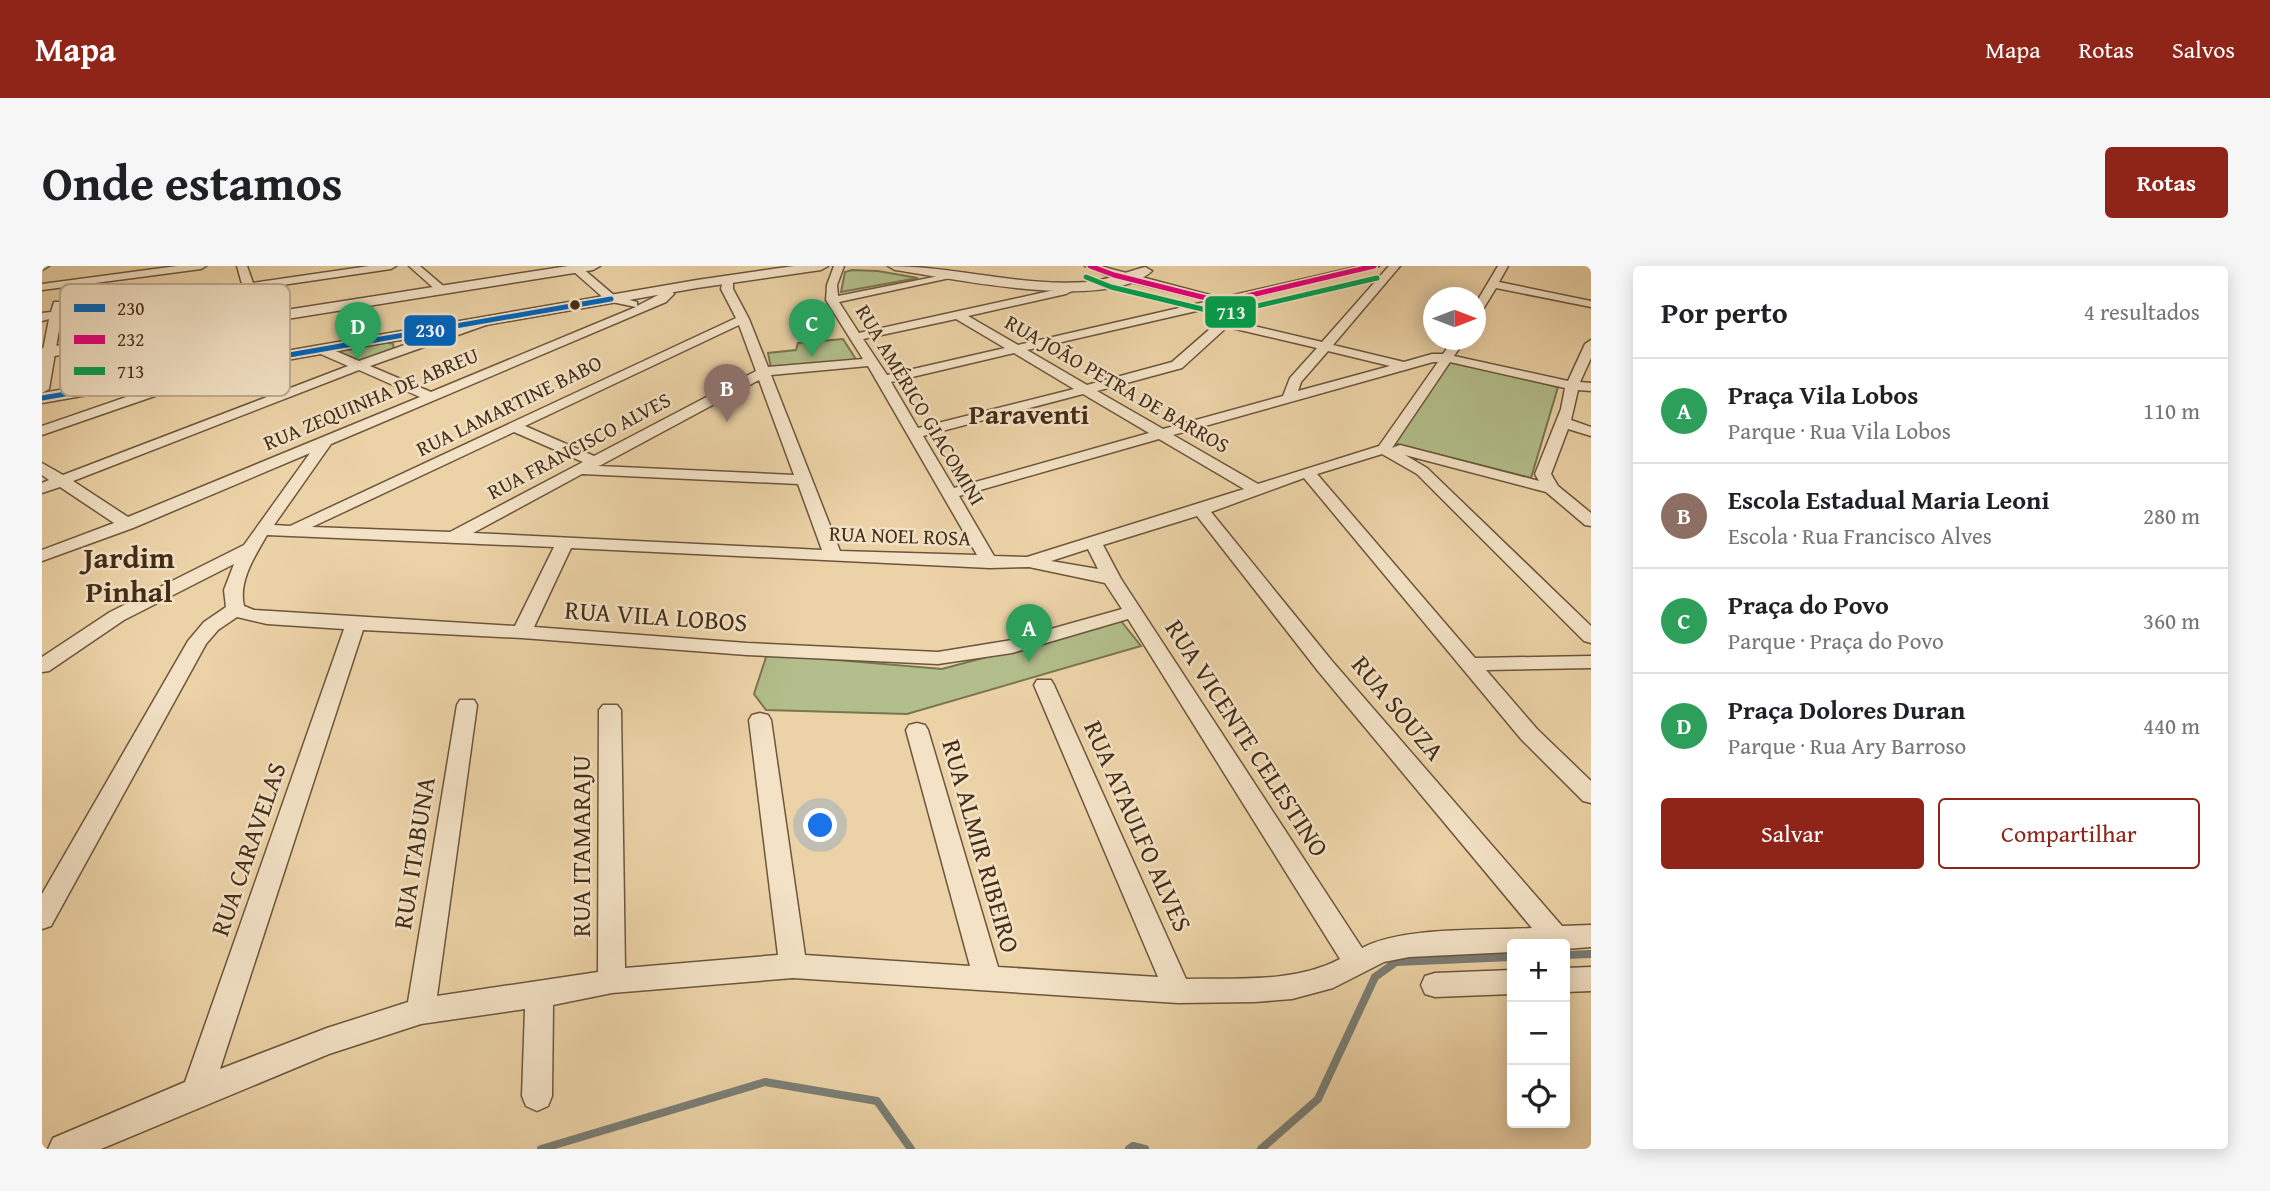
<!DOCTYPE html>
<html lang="pt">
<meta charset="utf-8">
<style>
body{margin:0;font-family:"Gentium Book Plus",serif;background:#f6f6f6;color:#202124}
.controls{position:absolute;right:21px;bottom:21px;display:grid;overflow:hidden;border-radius:7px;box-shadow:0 4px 18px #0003}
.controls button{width:63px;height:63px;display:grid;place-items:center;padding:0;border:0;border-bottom:2px solid #e0e0e0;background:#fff;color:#202124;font:35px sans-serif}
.compass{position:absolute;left:1381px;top:21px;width:63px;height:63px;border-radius:50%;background:#fff;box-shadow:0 4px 18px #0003;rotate:90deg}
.you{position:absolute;left:779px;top:560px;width:24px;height:24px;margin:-18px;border:5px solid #fff;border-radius:50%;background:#1a73e8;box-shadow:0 0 0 10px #1a73e833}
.badge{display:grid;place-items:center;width:46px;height:46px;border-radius:50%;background:#8f2418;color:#fff;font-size:23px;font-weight:700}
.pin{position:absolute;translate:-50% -58px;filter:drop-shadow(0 2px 4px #0008)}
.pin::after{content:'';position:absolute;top:37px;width:24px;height:21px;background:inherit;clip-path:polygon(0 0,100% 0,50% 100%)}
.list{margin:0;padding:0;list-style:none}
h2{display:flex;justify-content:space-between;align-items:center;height:91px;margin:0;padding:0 28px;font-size:30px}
h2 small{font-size:23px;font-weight:400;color:#757577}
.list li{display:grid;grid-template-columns:46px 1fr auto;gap:21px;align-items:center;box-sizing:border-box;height:105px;padding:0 28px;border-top:2px solid #e0e0e0}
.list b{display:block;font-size:26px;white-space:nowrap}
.list p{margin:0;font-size:23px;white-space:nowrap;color:#757577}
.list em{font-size:23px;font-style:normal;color:#757577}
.actions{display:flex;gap:14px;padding:21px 28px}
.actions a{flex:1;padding:16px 0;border:2px solid #8f2418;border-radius:7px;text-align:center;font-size:24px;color:#8f2418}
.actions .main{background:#8f2418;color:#fff}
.icon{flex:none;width:38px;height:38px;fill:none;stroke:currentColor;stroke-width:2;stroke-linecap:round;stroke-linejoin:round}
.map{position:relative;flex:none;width:1549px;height:883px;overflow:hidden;border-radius:7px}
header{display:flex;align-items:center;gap:42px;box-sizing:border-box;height:98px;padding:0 35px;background:#8f2418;color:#fff}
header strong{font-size:33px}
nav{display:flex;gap:38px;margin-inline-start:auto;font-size:24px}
.intro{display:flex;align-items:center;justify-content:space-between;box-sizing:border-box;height:168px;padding:0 42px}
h1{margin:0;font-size:49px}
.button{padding:18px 32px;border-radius:7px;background:#8f2418;color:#fff;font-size:24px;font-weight:700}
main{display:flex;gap:42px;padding:0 42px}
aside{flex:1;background:#fff;border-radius:7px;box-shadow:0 4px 18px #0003}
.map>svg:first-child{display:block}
</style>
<header>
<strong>Mapa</strong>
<nav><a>Mapa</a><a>Rotas</a><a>Salvos</a></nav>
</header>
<div class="intro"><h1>Onde estamos</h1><a class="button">Rotas</a></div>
<main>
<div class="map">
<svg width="1549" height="883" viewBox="0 0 1549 883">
<rect width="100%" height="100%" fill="#ecd3a7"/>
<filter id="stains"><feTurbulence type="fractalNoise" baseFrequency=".00286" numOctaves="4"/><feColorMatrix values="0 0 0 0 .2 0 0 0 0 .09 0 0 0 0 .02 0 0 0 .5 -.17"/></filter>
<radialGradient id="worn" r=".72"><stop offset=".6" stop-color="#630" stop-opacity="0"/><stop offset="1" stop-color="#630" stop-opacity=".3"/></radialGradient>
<path fill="#b2be8b" stroke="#7a7651" stroke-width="2" d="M810,4L836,5L876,12L799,26L803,6Z
M801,73L815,95L729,102L726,87L754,84L756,77Z
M340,75L351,78L352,83L314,100L282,84Z
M1408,95L1516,121L1489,212L1351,177Z
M1079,355L1099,380L865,448L724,444L712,428L725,388L900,403Z"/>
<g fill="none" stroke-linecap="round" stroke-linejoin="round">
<path stroke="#7a7e75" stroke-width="8" d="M1523,689L1549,688
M499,883L723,816L835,835L869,883
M1087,883L1091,880L1103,883
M1219,883L1276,833L1333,711L1354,696L1470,691"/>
<g stroke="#6d563b" stroke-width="3">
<path id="minor" d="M0,0H7L0,4Z
M135,0H164L159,3L0,24V18Z
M195,0H205L211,17L327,0H354L349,3L213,23L217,54L211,58L205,54L202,25L19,52L7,123L0,127V89L7,53L0,55V47L9,46L12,36H20L21,45L200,18Z
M367,0H378L406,24L396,26Z
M534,0L539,1L573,30L595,36V40L620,27V22H628L632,28L624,36L289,178L232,259L248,260L694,52L679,23L681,13L686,10L691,13V23L707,53L726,101L821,93L784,34L785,19L792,0H802L795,19L796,30L912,7L917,10L797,36L817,67L1017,23L1030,17H1038V21L1024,28L926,50L976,79L1167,35L1068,11L1043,0H1058L1179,32L1318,0H1337L1188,37L1196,50L1191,55L1280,76L1347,0H1358L1291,79L1362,96L1390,88H1401L1411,74H1423L1412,90L1526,115L1543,78L1549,74V92L1538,116L1549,117V125L1536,124L1529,154L1549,161V170L1526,163L1509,208L1516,220L1549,247V260L1543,259L1504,226L1363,189L1385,202L1549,360V377L1542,375L1375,208L1340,188L1275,208L1433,392L1549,390V402L1444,404L1495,463L1549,515V537L1541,535L1479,473L1262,212L1169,246L1290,395L1520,660L1549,659V681L1523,683V678H1470V686L1367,691L1342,696L1291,722L1250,733L1213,736L1136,737L751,712L570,727L511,739L510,830L506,840L495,845L484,840L480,830L483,743L379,758L287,788L59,883H6L11,872L143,816L302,363L225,358L195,351L176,364L164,378L9,660L0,663V628L146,375L162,356L184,341L182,324L192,298L82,354L7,405L0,406V391L68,346L202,279L268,187L91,262L0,295V284L72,257L18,221L0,227V217L7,214L0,209V197L21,209L306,100L274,86V80H282L317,95L439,52H447V58L328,100L389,126L594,41L565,35L531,5L530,3ZM1176,40L1184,49L1130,96L1045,119L985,84ZM914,53L963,82L845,109L821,73ZM697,59L714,105L552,190L483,160ZM1185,61L1275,82L1248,112L1241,130L1121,163L1055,125L1140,102ZM1286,85L1348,100L1256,125L1259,116ZM972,87L1032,123L876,162L849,116ZM1391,96H1396L1337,180L1216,218L1131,169ZM1408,96L1523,122L1519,143L1493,208L1497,215L1358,179L1350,182ZM826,100L935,289L798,285L729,109ZM317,104L378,131L86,251L31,215ZM717,114L752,209L556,200L559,199ZM1041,128L1107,167L912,222L881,170ZM472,166L541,196L408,266L270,261ZM1117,173L1202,223L985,291L952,290L917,230ZM540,208L756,218L780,284L431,267ZM1155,250L1276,405L1490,662C1442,665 1362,660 1320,682L1079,313L1061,279ZM225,269L512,281L473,360L212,344L202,340C196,315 213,290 225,269ZM529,282L948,302L987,301L1063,317L1080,343L970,374L896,386L705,377L492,361ZM1046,283L1056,303L1009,295ZM1086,353L1298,693C1252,717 1195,712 1144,713L1012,419L1009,414H995L992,419L1116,711L956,701L886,464L883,459L875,457L867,459L864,464L928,700L763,689L729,454L726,449L718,447L710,449L707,454L736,689L583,702L579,444L575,439H561L557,444L556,706L395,730L435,439L432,434H418L415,439L366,736L285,762L178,803L321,364L480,372L705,389L896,398L970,387Z
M1456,0H1466L1457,16L1549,35V41L1454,22L1438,48L1434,49V37Z
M186,96L192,100L191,103L0,169V160Z
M1549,701V725L1523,726V702Z
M1470,704V728L1393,731L1383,728L1379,719L1383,710L1393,707Z"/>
</g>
<g stroke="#6d563b" stroke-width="3">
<path id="tertiary" d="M526,0H558L551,4L0,92V82Z
M752,0H786L779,4L655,22L0,137V127L655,14Z
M846,0C913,0 979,21 1046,16C1066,14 1083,6 1103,1L1110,5C1064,47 911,12 853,4Z"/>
</g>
<use href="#minor" fill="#f3e2c6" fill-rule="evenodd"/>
<use href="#tertiary" fill="#f3e2c6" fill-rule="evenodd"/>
<g stroke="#f3e2c6" stroke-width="8">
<path id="bus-1" d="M0,132L569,33"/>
</g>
<g stroke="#f3e2c6" stroke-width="8">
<path id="bus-2" d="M1048,0L1072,9L1180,36
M1180,36L1332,0"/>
</g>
<g stroke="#f3e2c6" stroke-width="8">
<path id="bus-3" d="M1044,11L1069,21L1181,48L1335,12"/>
</g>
<use href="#bus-1" stroke="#0065bd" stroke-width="5"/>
<use href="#bus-2" stroke="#e5007d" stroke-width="5"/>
<use href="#bus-3" stroke="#03a04e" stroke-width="5"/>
</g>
<circle fill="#432d17" stroke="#f3e2c6" stroke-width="2.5" cx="533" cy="39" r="6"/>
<g text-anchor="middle" stroke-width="5" stroke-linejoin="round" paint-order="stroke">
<g font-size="21" fill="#432d17" stroke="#f3e2c6">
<text transform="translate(1075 118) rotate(30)" y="7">RUA JOÃO PETRA DE BARROS</text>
<text transform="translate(329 133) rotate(-23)" y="7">RUA ZEQUINHA DE ABREU</text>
<text transform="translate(878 139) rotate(59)" y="7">RUA AMÉRICO GIACOMINI</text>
<text transform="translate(467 140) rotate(-26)" y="7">RUA LAMARTINE BABO</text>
<text transform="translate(537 180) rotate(-28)" y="7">RUA FRANCISCO ALVES</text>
<text transform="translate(858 270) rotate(2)" y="7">RUA NOEL ROSA</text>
</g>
<g font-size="26" fill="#432d17" stroke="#f3e2c6">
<text transform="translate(614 350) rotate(4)" y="9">RUA VILA LOBOS</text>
<text transform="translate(1356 442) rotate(50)" y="9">RUA SOUZA</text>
<text transform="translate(1205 472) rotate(57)" y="9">RUA VICENTE CELESTINO</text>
<text transform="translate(1096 560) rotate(66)" y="9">RUA ATAULFO ALVES</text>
<text transform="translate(539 580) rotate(-90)" y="9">RUA ITAMARAJU</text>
<text transform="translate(939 580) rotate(74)" y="9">RUA ALMIR RIBEIRO</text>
<text transform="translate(206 583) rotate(-71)" y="9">RUA CARAVELAS</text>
<text transform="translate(372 587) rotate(-81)" y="9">RUA ITABUNA</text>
</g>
<g font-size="28" font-weight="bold" fill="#432d17" stroke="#f3e2c6">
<text x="987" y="158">Paraventi</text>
</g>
<g font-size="30" font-weight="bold" fill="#432d17" stroke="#f3e2c6">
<text x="87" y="302">Jardim<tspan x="87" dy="34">Pinhal</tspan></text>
</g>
</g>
<rect x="18" y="18" width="230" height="112" rx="10" fill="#f3e2c6" stroke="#beac92" stroke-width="2"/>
<rect x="32" y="38" width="31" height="8" fill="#0065bd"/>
<rect x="32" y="69" width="31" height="9" fill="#e5007d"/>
<rect x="32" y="101" width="31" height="8" fill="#03a04e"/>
<g font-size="19" fill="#432d17">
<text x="75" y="49">230</text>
<text x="75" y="80">232</text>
<text x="75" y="112">713</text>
</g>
<g stroke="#f3e2c6" stroke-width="2.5">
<rect x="1162" y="29" width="53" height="34" rx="7" fill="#03a04e"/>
<rect x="361" y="48" width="54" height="33" rx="7" fill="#0065bd"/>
</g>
<g font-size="19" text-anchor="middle" font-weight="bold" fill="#fff">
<text x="1189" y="53">713</text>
<text x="388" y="71">230</text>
</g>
<rect width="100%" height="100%" filter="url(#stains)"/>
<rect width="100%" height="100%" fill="url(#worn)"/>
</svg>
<div class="controls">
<button>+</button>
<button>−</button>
<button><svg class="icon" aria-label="locate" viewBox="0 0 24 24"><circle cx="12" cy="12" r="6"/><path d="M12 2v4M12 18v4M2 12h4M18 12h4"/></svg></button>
</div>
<svg class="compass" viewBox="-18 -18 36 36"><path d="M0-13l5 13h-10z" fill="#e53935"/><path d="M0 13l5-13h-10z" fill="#757577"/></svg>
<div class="you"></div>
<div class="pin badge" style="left:987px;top:396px;background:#2e9e5b">A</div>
<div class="pin badge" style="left:685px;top:156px;background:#8d6e63">B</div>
<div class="pin badge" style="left:770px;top:91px;background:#2e9e5b">C</div>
<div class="pin badge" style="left:316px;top:94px;background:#2e9e5b">D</div>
</div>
<aside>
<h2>Por perto<small>4 resultados</small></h2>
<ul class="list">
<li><span class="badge" style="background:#2e9e5b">A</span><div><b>Praça Vila Lobos</b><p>Parque · Rua Vila Lobos</p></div><em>110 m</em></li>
<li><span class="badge" style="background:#8d6e63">B</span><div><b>Escola Estadual Maria Leoni</b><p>Escola · Rua Francisco Alves</p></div><em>280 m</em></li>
<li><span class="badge" style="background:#2e9e5b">C</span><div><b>Praça do Povo</b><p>Parque · Praça do Povo</p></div><em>360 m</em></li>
<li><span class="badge" style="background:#2e9e5b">D</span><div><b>Praça Dolores Duran</b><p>Parque · Rua Ary Barroso</p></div><em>440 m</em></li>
</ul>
<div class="actions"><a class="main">Salvar</a><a>Compartilhar</a></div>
</aside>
</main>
